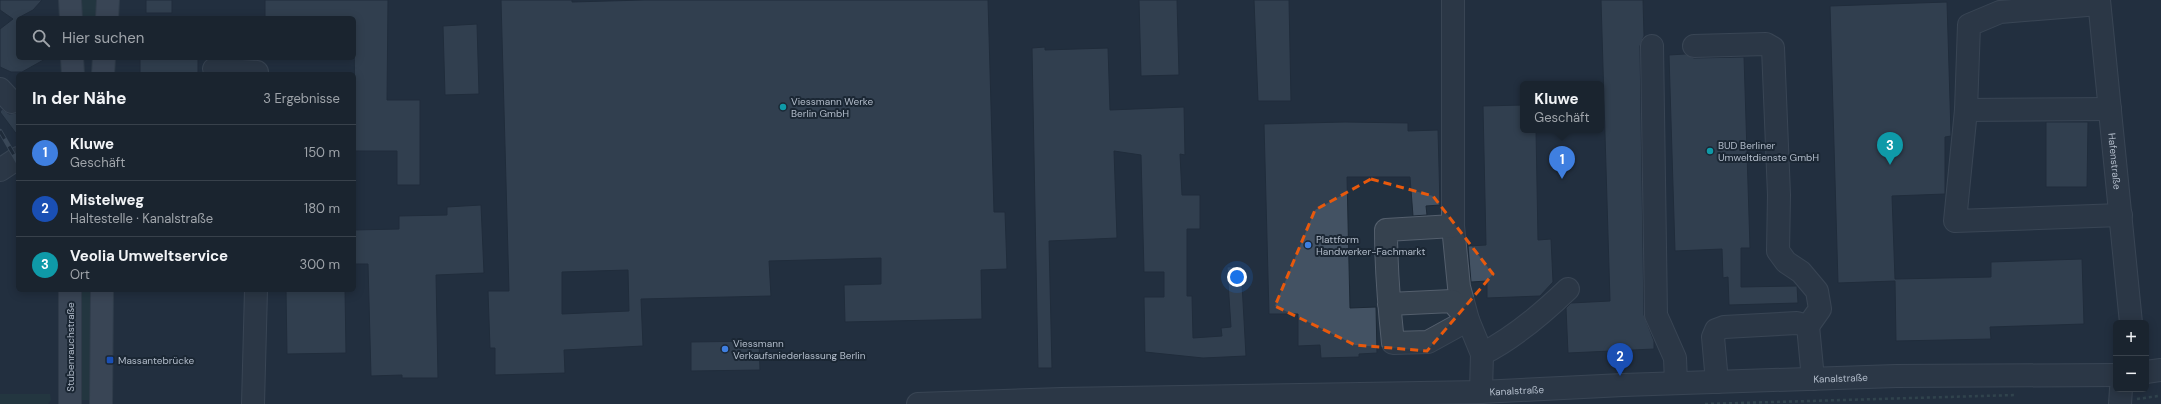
<!DOCTYPE html>
<html lang="de">
<meta charset="utf-8">
<style>
body{margin:0;font-family:"DM Sans",sans-serif;background:#232c37;color:#f1f3f6}
.controls{position:absolute;right:12px;bottom:12px;display:grid;overflow:hidden;border-radius:6px;box-shadow:0 2px 10px #0003}
.controls button{width:36px;height:36px;display:grid;place-items:center;padding:0;border:0;border-bottom:1px solid #38414b;background:#1a242f;color:#f1f3f6;font:20px sans-serif}
.you{position:absolute;left:1237px;top:277px;width:14px;height:14px;margin:-10px;border:3px solid #fff;border-radius:50%;background:#1a73e8;box-shadow:0 0 0 6px #1a73e833}
.badge{display:grid;place-items:center;width:26px;height:26px;border-radius:50%;background:#82b8ff;color:#fff;font-size:13px;font-weight:700}
.pin{position:absolute;translate:-50% -33px;filter:drop-shadow(0 1px 2px #0008)}
.pin::after{content:'';position:absolute;top:21px;width:14px;height:12px;background:inherit;clip-path:polygon(0 0,100% 0,50% 100%)}
.popup{position:absolute;left:1520px;top:81px;width:84px;height:52px;box-sizing:border-box;display:grid;place-content:center;border-radius:6px;background:#1a242f;filter:drop-shadow(0 1px 3px #0005);font-size:13px;white-space:nowrap;color:#9fa4aa}
.popup b{font-size:15px;color:#f1f3f6}
.popup::after{content:'';position:absolute;left:50%;top:100%;margin-left:-8px;border:8px solid transparent;border-top-color:#1a242f}
.list{margin:0;padding:0;list-style:none}
h2{display:flex;justify-content:space-between;align-items:center;height:52px;margin:0;padding:0 16px;font-size:17px}
h2 small{font-size:13px;font-weight:400;color:#9fa4aa}
.list li{display:grid;grid-template-columns:26px 1fr auto;gap:12px;align-items:center;box-sizing:border-box;height:56px;padding:0 16px;border-top:1px solid #38414b}
.list b{display:block;font-size:15px;white-space:nowrap}
.list p{margin:0;font-size:13px;white-space:nowrap;color:#9fa4aa}
.list em{font-size:13px;font-style:normal;color:#9fa4aa}
.icon{flex:none;width:22px;height:22px;fill:none;stroke:currentColor;stroke-width:2;stroke-linecap:round;stroke-linejoin:round}
.map{position:relative;flex:none;width:2161px;height:404px;overflow:hidden}
.search{position:absolute;background:#1a242f;box-shadow:0 2px 10px #0003;left:16px;top:16px;width:340px;height:44px;display:flex;align-items:center;gap:10px;box-sizing:border-box;padding:0 14px;border-radius:6px;color:#9fa4aa;font-size:15px}
.panel{position:absolute;background:#1a242f;box-shadow:0 2px 10px #0003;left:16px;top:72px;width:340px;height:220px;border-radius:6px}
.map>svg:first-child{display:block}
</style>
<div class="map">
<svg width="2161" height="404" viewBox="0 0 2161 404">
<rect width="100%" height="100%" fill="#22303f"/>
<path fill="#243e40" d="M76,0H98V18H77Z
M78,290H95L94,400H75Z
M0,394H50L51,400L48,404H0Z"/>
<path fill="#435263" stroke="#1d2936" fill-rule="evenodd" d="M0,0H42L33,10L18,18V58H47L22,72H11L0,67V29L13,19L0,10Z
M146,0H172V13H146Z
M265,0H388L387,100H420V185H397V151H355L354,18H265Z
M501,0H572V2L644,0H988L994,212H1005L1007,269L981,270L982,319L845,322L844,285L881,284V258L769,261L771,296L641,299L643,346L564,350L565,373L495,375V348H490L488,291H509ZM628,270L629,311L562,314V272Z
M1139,0H1177L1179,75L1141,76Z
M1254,0H1289L1291,101H1258Z
M1601,0H1643L1644,36L1640,46L1644,315L1654,341V349L1568,353L1566,308L1571,303L1610,301Z
M1947,2L1951,134V136L1945,137V194L1892,196L1895,279L1991,277V262L2082,259L2084,324L1990,327L1991,339L1896,341L1895,281L1838,283L1830,6Z
M477,24L479,94L445,95L443,26Z
M1045,47V50L1108,48L1110,110L1184,107L1185,155L1180,154L1182,195H1200V229H1187V296H1192L1193,338L1222,336L1221,328L1231,327L1227,267L1241,266L1246,356L1203,358L1145,352L1144,297H1164V272H1144L1141,155L1114,151L1117,238L1049,241L1052,368H1038L1032,48Z
M1685,54L1694,58L1744,57L1750,248H1741V287L1797,286L1798,303L1729,305L1728,277L1723,278L1722,249L1675,251L1669,55Z
M140,58H198V74H140Z
M1523,105V130H1536L1538,240L1551,239L1553,282L1540,296L1487,298V281L1471,282L1468,246L1486,245L1483,106Z
M2,109L9,114L18,113V136L0,112Z
M1345,122L1408,123V131L1438,130L1440,205L1426,206L1427,215L1413,216L1410,177H1347L1350,308L1376,307L1377,353L1359,354V357L1321,358L1320,345L1298,346V314H1269L1264,124Z
M2046,122H2088L2087,187H2046Z
M481,205L484,273L436,275L438,378H402V375L371,376L368,264H354V230L399,229V216L447,215V207Z
M286,290H345L346,353L287,354Z
M759,341L760,370L691,371V342Z"/>
<g fill="none" stroke-linecap="round" stroke-linejoin="round">
<g stroke="#545f6d" stroke-width="24">
<g id="minor">
<path d="M1453,0V226L1459,287L1468,320L1482,354L1481,392"/>
<path id="s1" d="M2099,0L2131,323"/>
<path d="M1652,46L1656,315L1675,358L1676,383"/>
<path d="M1694,46L1766,44L1773,48L1779,195L1778,251L1786,262L1801,272L1817,291L1820,309L1808,326"/>
<path d="M214,69L257,72V74"/>
<path d="M0,89L12,102"/>
<path d="M2110,109L1966,110L1955,221L2121,215"/>
<path d="M1966,110L1969,25L2000,12L2099,4"/>
<path d="M0,170L18,158"/>
<path d="M1389,304L1452,301L1468,320L1428,342L1393,343C1389,305 1386,268 1386,230L1453,226"/>
<path d="M1482,354C1514,338 1542,314 1568,289"/>
<path d="M2146,372L2161,370"/>
<path d="M1717,382L1713,337L1716,330L1724,327L1797,323L1808,326L1813,379"/>
<path d="M253,404L256,290"/>
<path id="s2" d="M918,404L1062,399L1481,392L1623,385L1896,376L2116,375"/>
<path d="M2120,404L2121,389"/>
</g>
</g>
<g stroke="#3f4b58" stroke-width="24">
<path id="major" d="M70,0L71,18
M107,18L108,0
M72,58L73,74
M103,74L104,58
M70,290V404
M101,404L102,290"/>
</g>
<path stroke="#425b5d" stroke-width="2.5" stroke-dasharray="3 3" stroke-linecap="butt" d="M2137,399L2158,396
M1705,404L2016,395"/>
<use href="#minor" stroke="#36424f" stroke-width="22"/>
<use href="#major" stroke="#54616f" stroke-width="22"/>
<g stroke="#586676" stroke-width="4.5">
<path id="rail" d="M0,131L18,162"/>
</g>
<use href="#rail" stroke="#1b2734" stroke-width="3" stroke-dasharray="9" stroke-linecap="butt"/>
</g>
<path d="M0 0H2161V404H0ZM1371,179L1433,196L1493,274L1427,351L1355,345L1275,306L1315,210Z" fill="#22303f" fill-opacity=".55" fill-rule="evenodd"/>
<path fill="none" stroke="#e8590c" stroke-width="3" stroke-dasharray="8 5" stroke-linejoin="round" d="M1371,179L1433,196L1493,274L1427,351L1355,345L1275,306L1315,210Z"/>
<g fill="#0f9aa8" stroke="#1b2734" stroke-width="1.5">
<circle cx="783" cy="107" r="4"/>
<circle cx="1710" cy="151" r="4"/>
</g>
<g fill="#3f7fe0" stroke="#1b2734" stroke-width="1.5">
<circle cx="1308" cy="245" r="4"/>
<circle cx="725" cy="349" r="4"/>
</g>
<rect fill="#1a4fb4" stroke="#1b2734" stroke-width="1.5" x="106" y="356" width="8" height="8" rx="2"/>
<g text-anchor="middle" stroke-width="4" stroke-linejoin="round" paint-order="stroke">
<g font-size="10" fill="#b2bcca" stroke="#1b2734" text-anchor="start">
<text x="791" y="105">Viessmann Werke<tspan x="791" dy="12">Berlin GmbH</tspan></text>
<text x="1718" y="149">BUD Berliner<tspan x="1718" dy="12">Umweltdienste GmbH</tspan></text>
<text x="1316" y="243">Plattform<tspan x="1316" dy="12">Handwerker-Fachmarkt</tspan></text>
<text x="733" y="347">Viessmann<tspan x="733" dy="12">Verkaufsniederlassung Berlin</tspan></text>
<text x="118" y="364">Massantebrücke</text>
</g>
<g font-size="10" fill="#b2bcca" stroke="#1b2734">
<text dy="4" stroke="none"><textPath href="#s1" startOffset="162">Hafenstraße</textPath></text>
<text transform="translate(70 347) rotate(-90)" y="4">Stubenrauchstraße</text>
<text dy="4" stroke="none"><textPath href="#s2" startOffset="923">Kanalstraße</textPath></text>
<text dy="4" stroke="none"><textPath href="#s2" startOffset="599">Kanalstraße</textPath></text>
</g>
</g>
</svg>
<div class="controls">
<button>+</button>
<button>−</button>
</div>
<div class="you"></div>
<div class="pin badge" style="left:1562px;top:179px;background:#3f7fe0">1</div>
<div class="popup"><b>Kluwe</b>Geschäft</div>
<div class="pin badge" style="left:1620px;top:376px;background:#1a4fb4">2</div>
<div class="pin badge" style="left:1890px;top:165px;background:#0f9aa8">3</div>
<div class="search"><svg class="icon" aria-label="search" viewBox="0 0 24 24"><circle cx="10" cy="10" r="6"/><path d="M15 15l6 6"/></svg>Hier suchen</div>
<section class="panel">
<h2>In der Nähe<small>3 Ergebnisse</small></h2>
<ul class="list">
<li><span class="badge" style="background:#3f7fe0">1</span><div><b>Kluwe</b><p>Geschäft</p></div><em>150 m</em></li>
<li><span class="badge" style="background:#1a4fb4">2</span><div><b>Mistelweg</b><p>Haltestelle · Kanalstraße</p></div><em>180 m</em></li>
<li><span class="badge" style="background:#0f9aa8">3</span><div><b>Veolia Umweltservice</b><p>Ort</p></div><em>300 m</em></li>
</ul>
</section>
</div>
